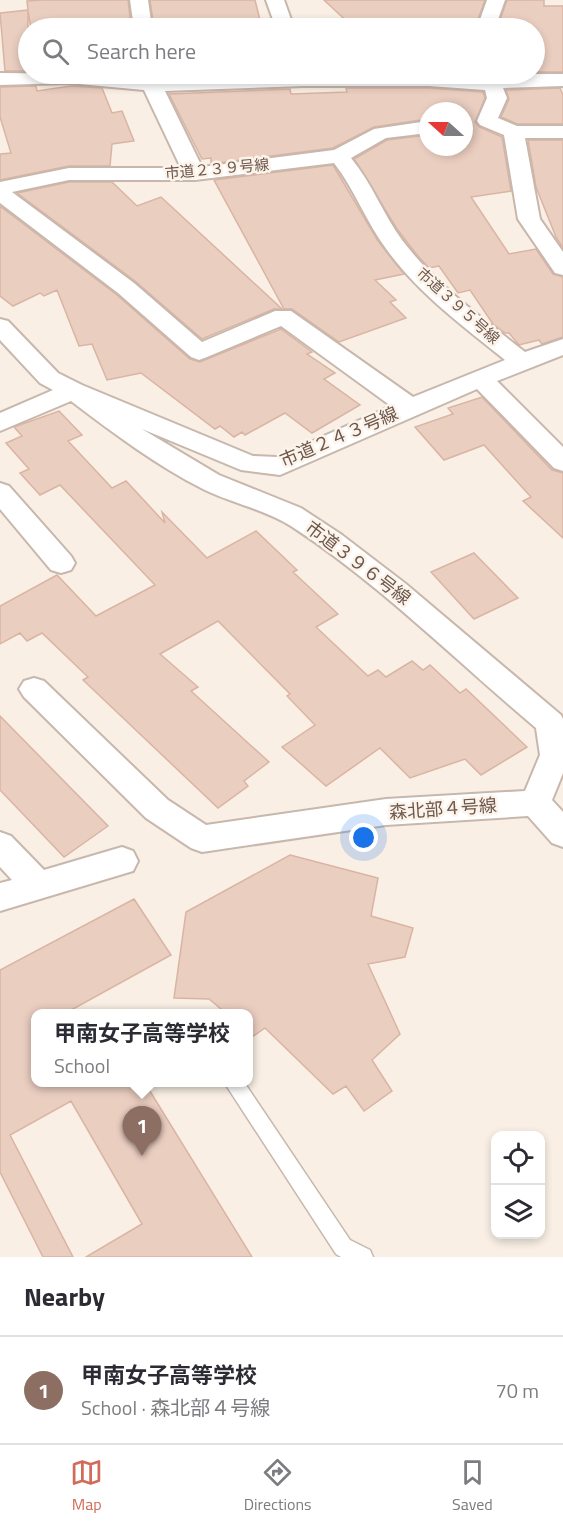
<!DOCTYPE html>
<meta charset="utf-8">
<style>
body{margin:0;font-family:"Titillium Web","Noto Sans JP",sans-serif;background:#f7f7f7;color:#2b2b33}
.controls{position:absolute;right:18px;bottom:18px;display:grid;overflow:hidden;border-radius:12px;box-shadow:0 3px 9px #0003}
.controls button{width:54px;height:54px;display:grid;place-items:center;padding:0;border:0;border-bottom:2px solid #e1e1e2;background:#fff;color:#2b2b33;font:30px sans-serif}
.compass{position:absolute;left:419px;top:102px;width:54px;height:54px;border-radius:50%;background:#fff;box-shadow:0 3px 9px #0003;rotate:291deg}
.you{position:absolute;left:364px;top:838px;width:21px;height:21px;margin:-15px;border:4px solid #fff;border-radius:50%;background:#1a73e8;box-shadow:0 0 0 9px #1a73e833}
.badge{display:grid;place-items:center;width:39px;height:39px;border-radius:50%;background:#d26c5a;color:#fff;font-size:20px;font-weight:700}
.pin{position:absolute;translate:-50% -50px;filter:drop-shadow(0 2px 3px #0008)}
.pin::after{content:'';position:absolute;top:32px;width:21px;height:18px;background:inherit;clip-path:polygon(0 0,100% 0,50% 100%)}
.popup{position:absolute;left:31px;top:1009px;width:222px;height:78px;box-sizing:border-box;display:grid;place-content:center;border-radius:12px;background:#fff;filter:drop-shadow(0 2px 4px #0005);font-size:20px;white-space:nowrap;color:#7c7c81}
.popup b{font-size:22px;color:#2b2b33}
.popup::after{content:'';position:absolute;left:50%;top:100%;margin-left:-12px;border:12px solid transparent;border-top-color:#fff}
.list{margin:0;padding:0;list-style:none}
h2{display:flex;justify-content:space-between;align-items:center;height:78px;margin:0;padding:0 24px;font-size:26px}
h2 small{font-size:20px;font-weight:400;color:#7c7c81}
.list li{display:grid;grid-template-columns:39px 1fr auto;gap:18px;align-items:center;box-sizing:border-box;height:108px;padding:0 24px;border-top:2px solid #e1e1e2}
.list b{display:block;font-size:22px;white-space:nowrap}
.list p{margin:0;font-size:20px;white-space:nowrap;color:#7c7c81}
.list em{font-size:20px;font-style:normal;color:#7c7c81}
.icon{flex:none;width:33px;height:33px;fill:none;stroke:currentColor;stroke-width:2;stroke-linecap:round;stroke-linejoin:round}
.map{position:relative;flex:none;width:563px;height:1257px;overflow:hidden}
.search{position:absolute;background:#fff;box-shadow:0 3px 9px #0003;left:18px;right:18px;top:18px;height:66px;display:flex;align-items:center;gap:15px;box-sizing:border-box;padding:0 21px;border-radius:33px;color:#7c7c81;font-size:22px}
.sheet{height:186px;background:#fff}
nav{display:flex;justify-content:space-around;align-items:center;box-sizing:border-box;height:84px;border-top:2px solid #e1e1e2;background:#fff;font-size:16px;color:#7c7c81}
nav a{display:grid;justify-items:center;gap:3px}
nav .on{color:#d26c5a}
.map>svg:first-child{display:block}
</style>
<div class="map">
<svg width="563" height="1257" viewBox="0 0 563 1257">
<rect width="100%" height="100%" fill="#f9efe4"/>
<path fill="#eacec0" stroke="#dab4a3" stroke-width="1.5" d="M42,0H128L131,26L31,28L28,11V71H5L0,13L28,10L27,1Z
M150,0H255L262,28H154Z
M324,0H485L475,28H354Z
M507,0H544V6H563V72H534V28H497Z
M36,86L37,91L71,86L102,88L112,113L122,111L134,141L112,144L110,166H69L0,180V154L11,153L0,117V87Z
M346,88H429L483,92L485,98L475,122L479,127L502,137L511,191L471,197L509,254L536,249L553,274L563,277V337L542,344L539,340L519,345L509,333H505L493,324L470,290L458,293L439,266L429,268L417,255L397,229L354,159L387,140L428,135V147H464V111H428V119L374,127L333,148L211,164V158L202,159L169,94L290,89L291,94L347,92Z
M560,88L563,95V124H517L501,117L509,99L506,90Z
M528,140H563V248L556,237L536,187Z
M333,165L378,241L404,274L375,280L396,300L390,302L406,318L339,342L292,309H284L214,180Z
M69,182H112L137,206L161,197L282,309H274L202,339L135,281L17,193Z
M0,206L117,295L190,359L200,362L281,329L312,352L307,354L335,373L324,379L360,405L312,433L285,413L245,435L242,432L234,437L220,426L215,429L141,373L107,380L92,344L79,346L57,290L44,296L40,293L13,306L0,296Z
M482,397L552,470L563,473V538L523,501L531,497L484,445L444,460L415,427L453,414L448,408Z
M59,411L82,435L68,441L112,488L126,481L165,523L162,512L207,558L256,531L297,570L293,572L338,614L316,627L368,676L378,670L386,677L412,661L423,670L430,665L460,693L466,689L527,747L481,775L465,759L410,778L380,748L326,786L282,747L315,725L287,696L290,694L218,621L160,654L198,687L191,691L269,762L244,781L248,786L218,808L83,680L88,677L42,633L27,641L20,633L0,644V606L57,575L96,616L155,585L60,485L40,495L20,473L29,469L6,443L22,436L14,427Z
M474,553L518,598L474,619L431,572Z
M0,716L108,826L64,857L0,790Z
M290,855L378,878L371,916L413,928L405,957L368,964L400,1034L372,1060L392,1091L364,1111L346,1086L333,1094L265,1028L249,1039V1014H227L209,999L174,998L186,912Z
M134,899L171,955L64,1014H36V1083H145L252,1257H86L142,1224L71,1101L10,1135L73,1257H43L0,1172V970Z"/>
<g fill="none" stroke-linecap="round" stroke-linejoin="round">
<g stroke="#c8b7ac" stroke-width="3">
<path id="lane" d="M224,1082H244L350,1240L370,1250L373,1257H341L336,1254Z"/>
</g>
<g stroke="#c8b7ac" stroke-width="4">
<path id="street" d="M130,0H148L152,28H134Z
M266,0H284L294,28H276Z
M487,0H505L495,28H477Z
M0,73L95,74L141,78V74H159L160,79L170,80C274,75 377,70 481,78L480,74H563V86L503,88L507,98L498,118L517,126H563V138H525L540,219L563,252V275L555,273L518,219L504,135L480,125L477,121L487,98L485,90L429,86H303L165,91L202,167L334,150L374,129L428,121V133L386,138L351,158C372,183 383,214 402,240C436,285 482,318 525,352L563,339V355L497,381L563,447V471L554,468L477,389L280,475L241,470L142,429L219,475L301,508L342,535L406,584L561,715L563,719V773L552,800L563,812V847L552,843L528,816L386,825L202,852L191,848L146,818L24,697L19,689L24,681L34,678L44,681L168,800L206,825L386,799L525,791L540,755L536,728C455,660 380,584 291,526C264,509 231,503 203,489C156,465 113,433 71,401L0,431V413L53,390L40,383L0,340V319L8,321L58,373L82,385L253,456L277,457L391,406L281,326L207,357L199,360L191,357L118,293L0,203V182L69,168H181L144,90L68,83L0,85ZM334,163C355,190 366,222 387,250C419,294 463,326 505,360L413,397L291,311H275L202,342L134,283L12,192L69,180H195Z
M0,483L9,486L71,556L75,563L71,570L61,573L51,570L0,509Z
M0,832L11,836L44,870L122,847L133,851L138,861L133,871L0,911V883L12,880L0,867Z"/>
</g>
<use href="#lane" fill="#fff" fill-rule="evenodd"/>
<use href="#street" fill="#fff" fill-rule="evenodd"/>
</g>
<g text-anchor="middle" stroke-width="5" stroke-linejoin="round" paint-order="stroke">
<g font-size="15" fill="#6d574d" stroke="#fcf4ea">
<text transform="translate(217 169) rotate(-5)" y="5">市道２３９号線</text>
<text transform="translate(458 306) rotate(42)" y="5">市道３９５号線</text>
</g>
<g font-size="18" fill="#6d574d" stroke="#fcf4ea">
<text transform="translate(339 437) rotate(-23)" y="6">市道２４３号線</text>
<text transform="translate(358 563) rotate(37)" y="6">市道３９６号線</text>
<text transform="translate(443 809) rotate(-4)" y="6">森北部４号線</text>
</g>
</g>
</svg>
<div class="controls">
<button><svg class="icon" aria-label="locate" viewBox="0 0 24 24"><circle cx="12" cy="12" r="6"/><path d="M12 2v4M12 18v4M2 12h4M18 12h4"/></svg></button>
<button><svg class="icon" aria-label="layers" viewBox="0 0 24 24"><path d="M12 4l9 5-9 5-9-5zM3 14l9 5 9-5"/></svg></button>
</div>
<svg class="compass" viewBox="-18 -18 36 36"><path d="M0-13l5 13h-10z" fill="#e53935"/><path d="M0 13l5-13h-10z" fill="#7c7c81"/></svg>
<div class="you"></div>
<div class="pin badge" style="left:142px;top:1156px;background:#8d6e63">1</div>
<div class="popup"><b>甲南女子高等学校</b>School</div>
<div class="search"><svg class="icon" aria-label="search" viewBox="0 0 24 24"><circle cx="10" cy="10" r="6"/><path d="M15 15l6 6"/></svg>Search here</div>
</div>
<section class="sheet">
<h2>Nearby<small></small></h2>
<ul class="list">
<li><span class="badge" style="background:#8d6e63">1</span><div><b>甲南女子高等学校</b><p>School · 森北部４号線</p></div><em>70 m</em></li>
</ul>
</section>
<nav>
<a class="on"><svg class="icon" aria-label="map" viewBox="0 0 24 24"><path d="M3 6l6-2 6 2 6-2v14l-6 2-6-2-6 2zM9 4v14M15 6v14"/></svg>Map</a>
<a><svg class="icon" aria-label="directions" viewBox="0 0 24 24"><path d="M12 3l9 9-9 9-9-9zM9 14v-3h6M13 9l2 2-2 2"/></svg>Directions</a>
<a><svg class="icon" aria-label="saved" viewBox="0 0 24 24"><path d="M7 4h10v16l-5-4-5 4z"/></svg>Saved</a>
</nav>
